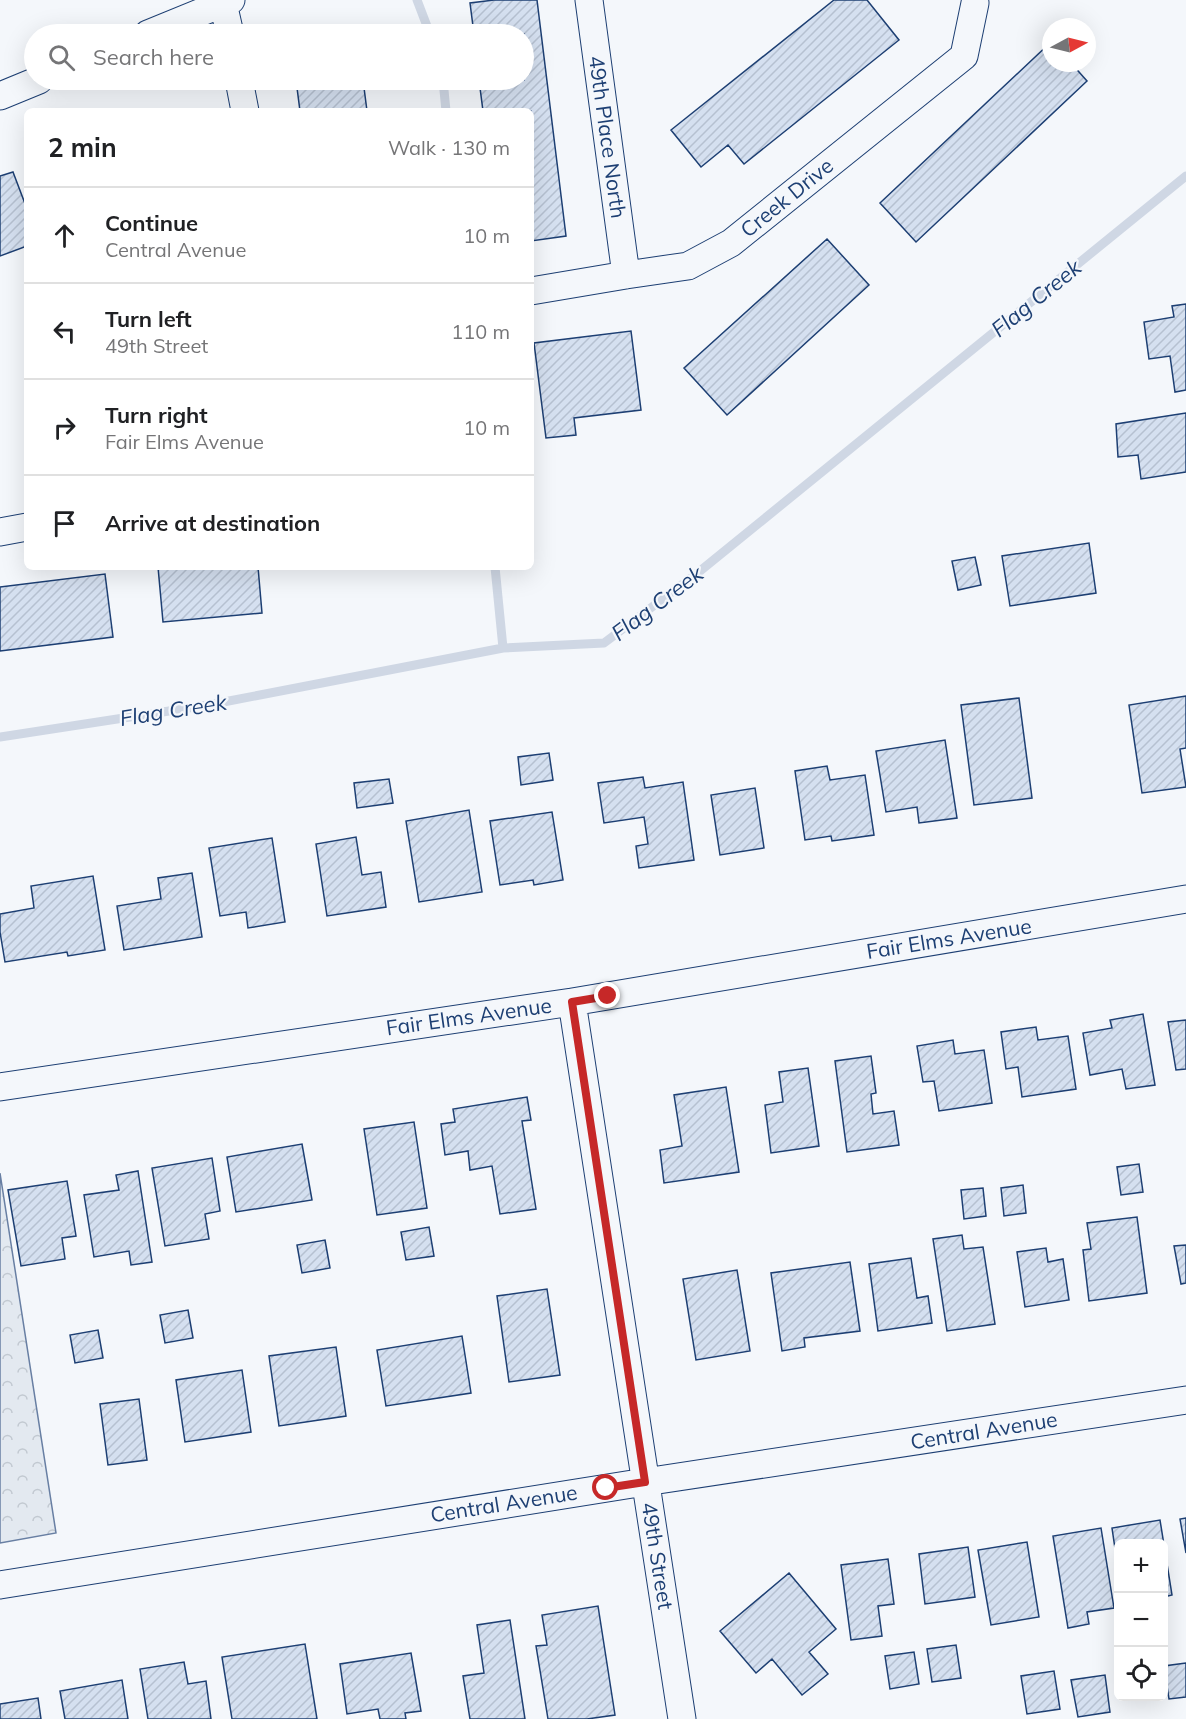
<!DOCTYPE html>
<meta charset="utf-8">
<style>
body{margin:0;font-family:Mulish,sans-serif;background:#f6f6f6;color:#202124}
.controls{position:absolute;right:18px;bottom:18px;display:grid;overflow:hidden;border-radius:9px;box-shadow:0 6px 24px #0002}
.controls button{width:54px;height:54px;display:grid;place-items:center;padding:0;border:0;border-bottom:2px solid #e0e0e0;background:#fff;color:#202124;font:30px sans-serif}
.compass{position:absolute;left:1042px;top:18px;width:54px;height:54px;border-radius:50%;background:#fff;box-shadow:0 6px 24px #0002;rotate:83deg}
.stop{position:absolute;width:18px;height:18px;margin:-14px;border:4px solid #c62828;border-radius:50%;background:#fff}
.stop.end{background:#c62828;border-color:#fff;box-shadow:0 2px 6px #0008}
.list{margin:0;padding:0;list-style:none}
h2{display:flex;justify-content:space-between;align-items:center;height:78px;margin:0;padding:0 24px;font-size:26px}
h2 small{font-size:20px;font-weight:400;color:#757577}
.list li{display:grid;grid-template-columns:39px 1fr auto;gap:18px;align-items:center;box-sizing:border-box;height:96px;padding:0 24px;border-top:2px solid #e0e0e0}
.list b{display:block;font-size:22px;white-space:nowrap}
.list p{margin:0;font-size:20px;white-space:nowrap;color:#757577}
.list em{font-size:20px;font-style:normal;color:#757577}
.icon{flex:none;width:33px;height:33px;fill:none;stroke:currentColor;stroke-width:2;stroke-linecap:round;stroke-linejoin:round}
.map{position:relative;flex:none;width:1186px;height:1719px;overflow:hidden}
.search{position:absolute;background:#fff;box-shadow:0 6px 24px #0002;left:24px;top:24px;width:510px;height:66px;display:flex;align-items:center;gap:15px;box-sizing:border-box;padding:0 21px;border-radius:33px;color:#757577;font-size:22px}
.panel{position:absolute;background:#fff;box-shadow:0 6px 24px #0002;left:24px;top:108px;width:510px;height:462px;border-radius:9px}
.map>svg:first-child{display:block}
</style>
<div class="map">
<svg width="1186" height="1719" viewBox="0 0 1186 1719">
<defs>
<pattern id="forest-crowns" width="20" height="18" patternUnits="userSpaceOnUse" patternTransform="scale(1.5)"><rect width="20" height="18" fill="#e3e9f0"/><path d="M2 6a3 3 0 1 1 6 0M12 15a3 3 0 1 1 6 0" fill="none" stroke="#c2c9d1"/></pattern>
<pattern id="building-hatch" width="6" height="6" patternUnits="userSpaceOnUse" patternTransform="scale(1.5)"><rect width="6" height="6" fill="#d5e0f0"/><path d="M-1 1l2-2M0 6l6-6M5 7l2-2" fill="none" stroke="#b6c1d1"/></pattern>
</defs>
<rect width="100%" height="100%" fill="#f4f7fb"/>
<path fill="url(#forest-crowns)" stroke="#687fa3" stroke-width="1.5" d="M0,1173L56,1533L0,1543Z"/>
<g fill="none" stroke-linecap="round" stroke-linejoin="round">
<path stroke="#cfd7e4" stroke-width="9" d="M417,0L430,34
M443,80L446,111
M495,567L503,648
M0,737L208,705L503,648L604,643L700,571L1186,176"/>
</g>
<path fill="url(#building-hatch)" stroke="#1d3f73" stroke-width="1.5" d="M494,0H537L566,236L531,241V111H483L479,80H524V34H474L470,3Z
M834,0H867L899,40L744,164L728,145L701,167L671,130Z
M1051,42V63H1071L1087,81L916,242L880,203Z
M296,80H363L367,111H300Z
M13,172L27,209V246L0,256V176Z
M827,239L869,285L727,415L684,368Z
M1186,304V390L1175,392L1170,356L1149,359L1144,322L1174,317L1172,306Z
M631,331L641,410L574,418L576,435L546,438L534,343Z
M1186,413V472L1141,479L1138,455L1118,457L1116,424Z
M1089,543L1096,593L1010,606L1002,556Z
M975,557L981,585L958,590L952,561Z
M158,567H258L262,613L163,622Z
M105,574L113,637L0,651V587Z
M1186,696V748L1180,749L1186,787L1142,793L1129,705Z
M1019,698L1032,798L974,805L961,705Z
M945,740L957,818L919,823L917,807L886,812L876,751Z
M549,753L553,780L521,785L518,757Z
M827,766L830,780L865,775L874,835L832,841L831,836L805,840L795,771Z
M643,777L645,788L683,782L694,860L639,868L636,846L648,844L644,817L604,823L598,783Z
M389,779L393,803L357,808L354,783Z
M755,788L764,848L720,855L711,795Z
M469,810L482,892L419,902L406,821Z
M552,812L563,880L534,885L533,880L500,885L490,821Z
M356,837L362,875L381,872L386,907L327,916L316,844Z
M272,838L285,922L248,928L246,912L220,916L209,848Z
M192,873L202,937L124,950L117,906L161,899L158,878Z
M93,876L105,950L68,956L67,952L5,962L0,932V914L34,908L31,886Z
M1143,1014L1155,1085L1126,1089L1122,1069L1090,1075L1083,1033L1112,1028L1110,1020Z
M1186,1020V1069L1176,1070L1168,1022Z
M1036,1027L1038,1040L1068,1036L1076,1089L1022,1097L1018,1067L1006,1069L1001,1032Z
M953,1040L955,1054L984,1050L992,1103L939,1111L934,1081L923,1082L917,1046Z
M871,1056L876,1093L871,1094L873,1114L894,1111L899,1145L847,1152L835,1061Z
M808,1068L819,1146L771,1153L765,1105L783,1102L779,1072Z
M726,1087L739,1172L664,1183L660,1150L682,1146L674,1095Z
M527,1097L531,1120L522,1121L536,1209L500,1214L492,1166L470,1170L468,1151L445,1155L441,1124L455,1122L453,1109Z
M414,1122L427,1208L377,1215L364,1129Z
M302,1144L312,1200L236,1212L227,1157Z
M212,1158L220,1211L205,1214L209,1239L165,1246L152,1168Z
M1139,1164L1143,1192L1121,1195L1117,1167Z
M138,1171L152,1262L131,1265L129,1251L94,1257L84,1195L119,1190L116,1175Z
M67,1181L76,1236L62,1238L65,1259L21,1266L8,1190Z
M1023,1185L1026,1213L1004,1216L1001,1188Z
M983,1188L986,1216L964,1219L961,1190Z
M1137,1217L1147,1293L1089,1301L1083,1250L1091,1249L1087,1223Z
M429,1227L434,1256L406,1260L401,1232Z
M962,1235L964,1249L983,1247L995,1324L947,1331L933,1239Z
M325,1240L330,1268L302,1273L297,1245Z
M1186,1245V1283L1181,1284L1174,1246Z
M1046,1248L1048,1262L1063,1259L1069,1300L1025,1307L1017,1252Z
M911,1258L917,1298L928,1296L932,1323L878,1331L869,1264Z
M850,1262L860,1331L804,1338L805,1347L782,1351L771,1273Z
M737,1270L750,1351L696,1360L683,1279Z
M547,1289L560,1375L509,1382L497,1296Z
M188,1310L193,1338L165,1343L160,1315Z
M98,1330L103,1358L75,1363L70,1335Z
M462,1336L471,1393L386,1406L377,1350Z
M336,1347L346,1416L279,1426L269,1356Z
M242,1370L251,1432L185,1442L176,1380Z
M139,1399L147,1460L108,1465L100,1404Z
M1186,1518V1553L1180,1519Z
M1160,1520L1172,1595L1164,1597V1544H1118V1569L1112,1528Z
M1101,1528L1114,1608L1087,1612L1089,1624L1068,1628L1053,1536Z
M1027,1542L1039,1617L991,1625L978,1550Z
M968,1547L975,1597L925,1604L919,1554Z
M888,1559L894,1604L878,1606L882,1636L851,1640L841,1565Z
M789,1573L836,1629L809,1652L828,1674L802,1695L772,1659L756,1673L720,1631Z
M598,1606L615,1715L587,1719H548L536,1646L547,1645L542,1615Z
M510,1620L525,1719H470L463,1676L484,1673L477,1625Z
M305,1644L317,1719H232L222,1657Z
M956,1645L961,1678L932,1682L927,1649Z
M914,1652L919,1684L890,1689L885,1656Z
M411,1653L421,1711L405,1713L406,1719H380L378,1709L347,1714L340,1664Z
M184,1662L188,1684L206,1681L211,1719H148L140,1669Z
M1186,1663V1697L1169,1699L1164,1666Z
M1054,1671L1060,1709L1027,1714L1021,1676Z
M1105,1675L1110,1712L1078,1717L1071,1680Z
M122,1680L128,1719H65L60,1691Z
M38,1698L41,1719H0V1704Z"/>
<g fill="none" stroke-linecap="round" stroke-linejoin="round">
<g stroke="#1d3f73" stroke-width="29">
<path id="minor" d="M589,0L626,275
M223,3L230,34
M148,34L231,0
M239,80L245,111
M0,96L39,80
M531,291L626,275L688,266L731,243L964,56L975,3
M0,532L27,527
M572,1002L682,1719
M0,1087L572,1002L1186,899
M0,1585L645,1482L1186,1400"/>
</g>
<use href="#minor" stroke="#f4f7fb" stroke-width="27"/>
</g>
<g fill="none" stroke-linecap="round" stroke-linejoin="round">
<path stroke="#c62828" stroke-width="8" d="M606,1488L645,1482L572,1002L608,996"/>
</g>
<g text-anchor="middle" stroke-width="4.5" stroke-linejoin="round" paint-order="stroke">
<g font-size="21" fill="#1d3f73" stroke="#f4f7fb">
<text transform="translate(607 137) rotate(82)" y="7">49th Place North</text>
<text transform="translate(787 198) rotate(-39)" y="7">Creek Drive</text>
<text transform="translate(949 939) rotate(-9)" y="7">Fair Elms Avenue</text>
<text transform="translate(469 1017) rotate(-8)" y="7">Fair Elms Avenue</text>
<text transform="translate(984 1431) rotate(-9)" y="7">Central Avenue</text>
<text transform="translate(504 1504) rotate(-9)" y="7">Central Avenue</text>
<text transform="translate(657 1556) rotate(81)" y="7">49th Street</text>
</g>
<g font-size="22" font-style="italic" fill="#1d3f73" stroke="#f4f7fb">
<text transform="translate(1036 298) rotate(-39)" y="8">Flag Creek</text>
<text transform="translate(657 603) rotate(-37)" y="8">Flag Creek</text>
<text transform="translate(173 710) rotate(-9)" y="8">Flag Creek</text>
</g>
</g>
</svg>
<div class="controls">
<button>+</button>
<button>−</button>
<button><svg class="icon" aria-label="locate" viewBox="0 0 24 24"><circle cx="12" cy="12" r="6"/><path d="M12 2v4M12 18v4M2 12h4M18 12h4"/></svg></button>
</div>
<svg class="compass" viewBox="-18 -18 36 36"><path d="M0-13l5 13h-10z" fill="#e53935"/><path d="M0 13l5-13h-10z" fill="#757577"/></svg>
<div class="stop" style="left:606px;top:1488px"></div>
<div class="stop end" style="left:608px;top:996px"></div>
<div class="search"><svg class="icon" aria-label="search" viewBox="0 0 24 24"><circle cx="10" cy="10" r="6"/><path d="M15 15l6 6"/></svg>Search here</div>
<section class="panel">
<h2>2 min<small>Walk · 130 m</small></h2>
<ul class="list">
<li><svg class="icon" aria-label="ahead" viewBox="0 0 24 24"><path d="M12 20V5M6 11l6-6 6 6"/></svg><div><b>Continue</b><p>Central Avenue</p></div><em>10 m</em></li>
<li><svg class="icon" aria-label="left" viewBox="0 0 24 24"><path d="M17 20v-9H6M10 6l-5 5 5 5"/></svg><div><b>Turn left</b><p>49th Street</p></div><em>110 m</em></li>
<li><svg class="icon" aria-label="right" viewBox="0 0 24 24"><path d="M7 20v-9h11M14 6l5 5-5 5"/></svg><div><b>Turn right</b><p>Fair Elms Avenue</p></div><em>10 m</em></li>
<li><svg class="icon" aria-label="arrive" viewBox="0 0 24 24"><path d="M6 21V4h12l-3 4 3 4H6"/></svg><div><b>Arrive at destination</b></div></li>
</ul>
</section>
</div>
